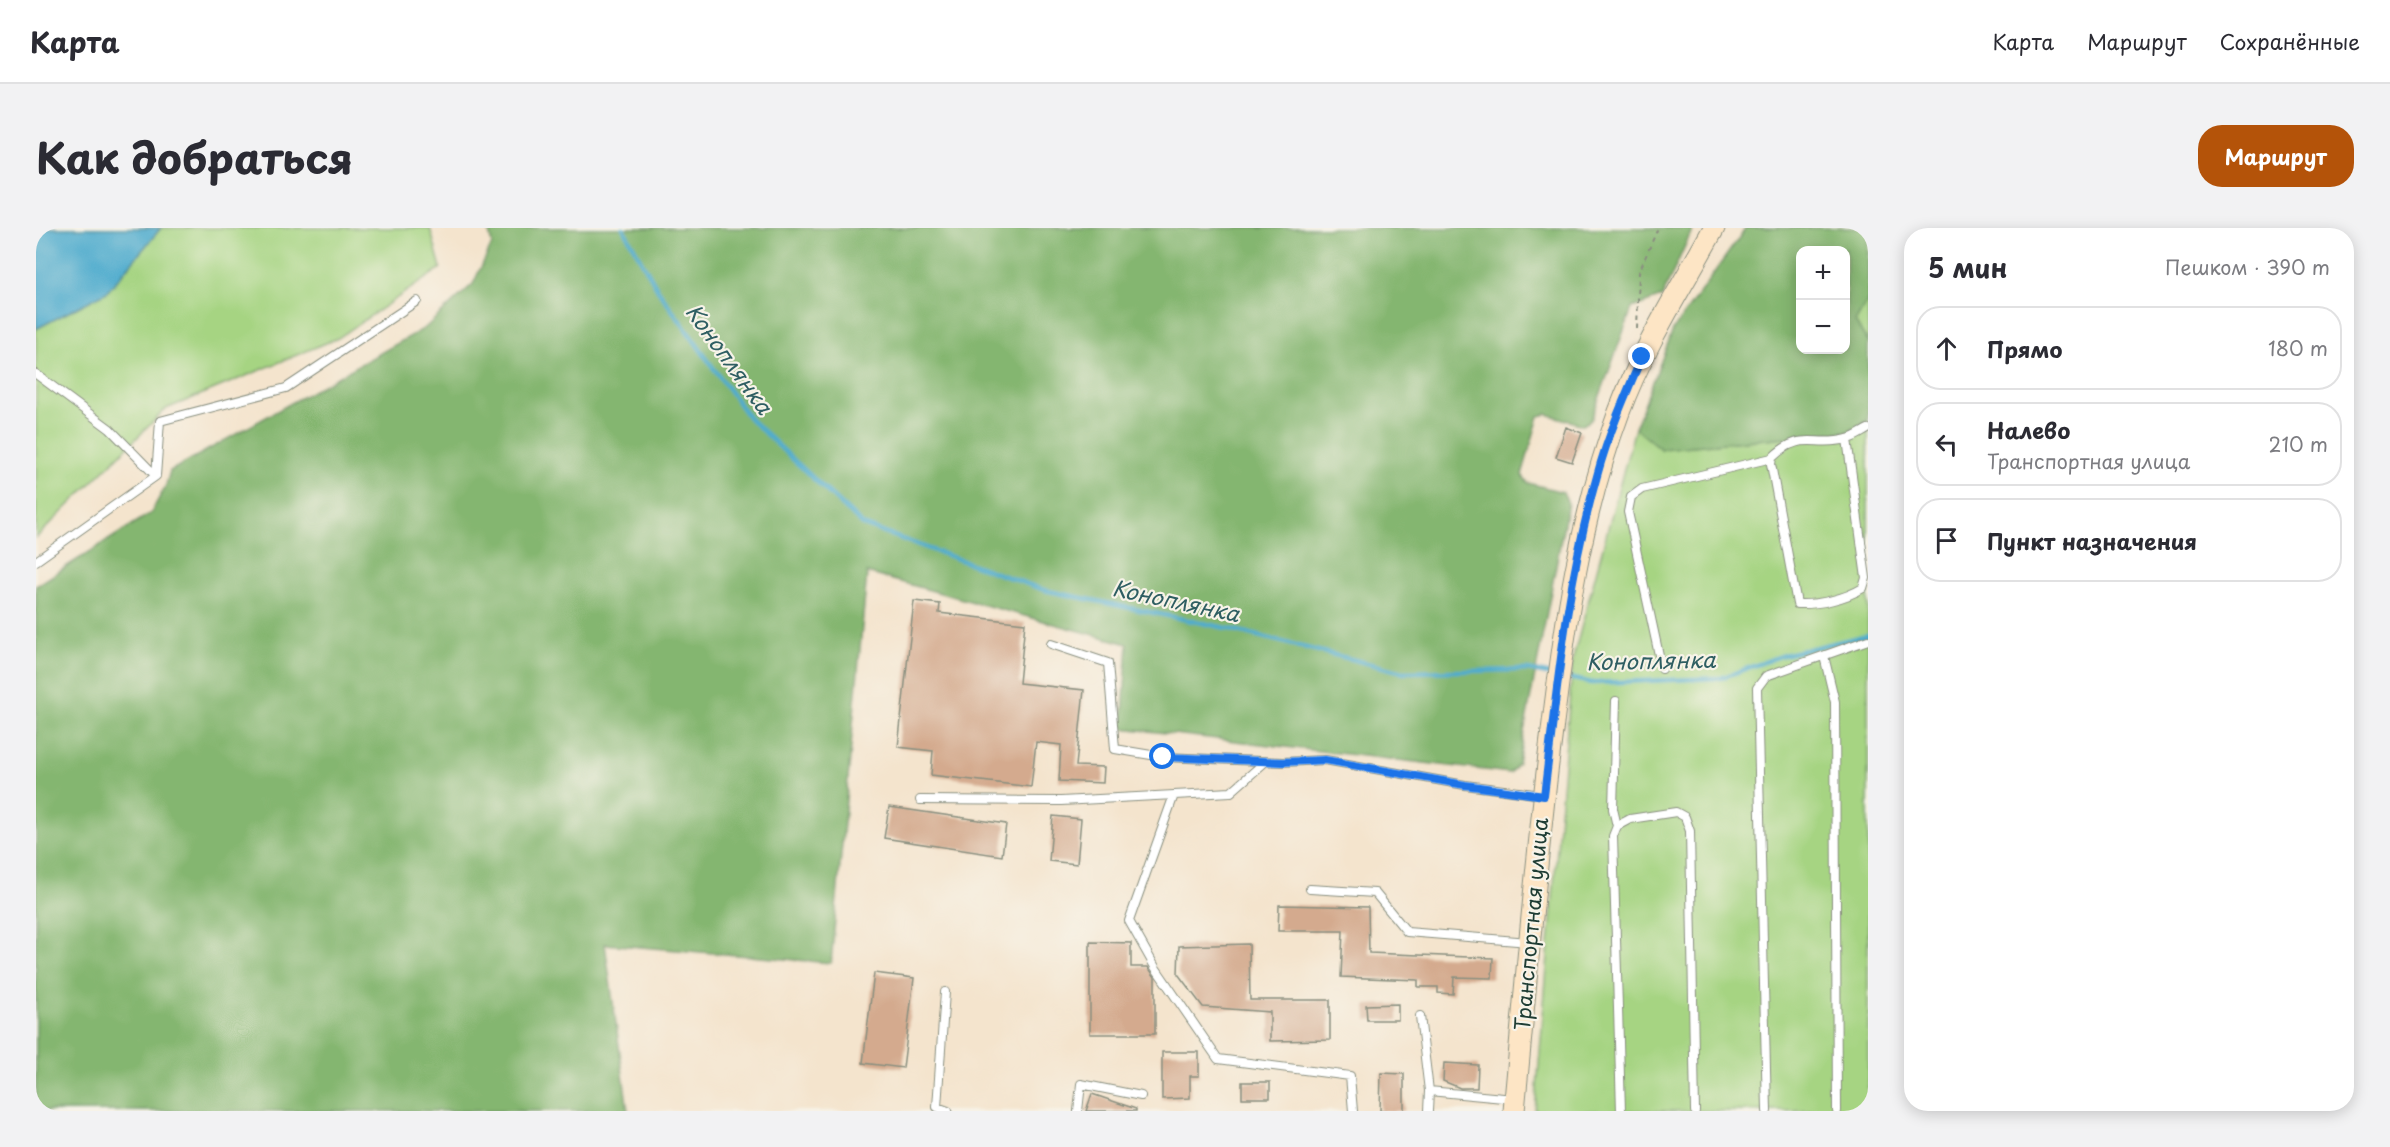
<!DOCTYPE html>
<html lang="ru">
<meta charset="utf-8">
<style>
body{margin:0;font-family:"Playpen Sans",sans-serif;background:#f2f2f3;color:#2b2b33}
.controls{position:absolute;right:18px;top:18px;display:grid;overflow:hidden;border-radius:12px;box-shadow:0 3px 15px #0003}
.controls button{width:54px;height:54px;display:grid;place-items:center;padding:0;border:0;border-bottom:2px solid #e1e1e2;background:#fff;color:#2b2b33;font:30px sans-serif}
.stop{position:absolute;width:18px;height:18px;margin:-14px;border:4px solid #1a73e8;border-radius:50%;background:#fff}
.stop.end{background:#1a73e8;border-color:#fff;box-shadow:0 2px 6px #0008}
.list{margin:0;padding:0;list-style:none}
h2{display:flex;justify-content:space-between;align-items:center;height:78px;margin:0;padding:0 24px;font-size:26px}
h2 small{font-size:20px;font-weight:400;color:#7c7c81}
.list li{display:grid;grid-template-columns:39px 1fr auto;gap:18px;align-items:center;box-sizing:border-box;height:84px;margin:0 12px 12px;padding:0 12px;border:2px solid #e1e1e2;border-radius:24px}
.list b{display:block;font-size:22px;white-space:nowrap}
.list p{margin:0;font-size:20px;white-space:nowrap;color:#7c7c81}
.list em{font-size:20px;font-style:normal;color:#7c7c81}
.icon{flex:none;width:33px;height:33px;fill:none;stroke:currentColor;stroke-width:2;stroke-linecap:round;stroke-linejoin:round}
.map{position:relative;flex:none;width:1832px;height:883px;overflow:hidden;border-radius:24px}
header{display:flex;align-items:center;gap:36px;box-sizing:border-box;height:84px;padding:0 30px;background:#fff;border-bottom:2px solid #e1e1e2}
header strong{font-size:28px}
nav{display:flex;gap:33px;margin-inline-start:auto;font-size:21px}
.intro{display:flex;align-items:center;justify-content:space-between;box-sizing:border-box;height:144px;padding:0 36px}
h1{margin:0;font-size:42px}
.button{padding:15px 27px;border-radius:24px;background:#b45309;color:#fff;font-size:21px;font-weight:700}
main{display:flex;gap:36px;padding:0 36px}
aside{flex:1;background:#fff;border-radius:24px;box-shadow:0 3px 15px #0003}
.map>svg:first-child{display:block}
</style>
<header>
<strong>Карта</strong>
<nav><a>Карта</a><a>Маршрут</a><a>Сохранённые</a></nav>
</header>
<div class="intro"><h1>Как добраться</h1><a class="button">Маршрут</a></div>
<main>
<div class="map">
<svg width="1832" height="883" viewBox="0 0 1832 883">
<rect width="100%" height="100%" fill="#f7f3e8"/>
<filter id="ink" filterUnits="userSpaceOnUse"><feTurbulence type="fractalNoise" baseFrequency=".0167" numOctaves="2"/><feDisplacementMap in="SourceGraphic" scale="12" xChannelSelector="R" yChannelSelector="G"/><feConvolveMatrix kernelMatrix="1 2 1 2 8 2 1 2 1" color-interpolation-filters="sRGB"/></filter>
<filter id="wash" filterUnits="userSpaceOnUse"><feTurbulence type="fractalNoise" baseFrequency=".008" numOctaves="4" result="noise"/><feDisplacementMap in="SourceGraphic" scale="24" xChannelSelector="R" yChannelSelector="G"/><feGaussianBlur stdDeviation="1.35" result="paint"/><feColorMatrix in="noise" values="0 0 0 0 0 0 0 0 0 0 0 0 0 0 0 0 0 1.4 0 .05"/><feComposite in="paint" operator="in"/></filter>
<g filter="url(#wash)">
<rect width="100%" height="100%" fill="#f4e4cd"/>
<path fill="#a6d482" stroke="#62885b" stroke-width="1.5" d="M125,0H394L405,40L302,110L130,181L0,310V101L71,64Z
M1832,71V114L1819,94Z
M1832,192V883H1499L1537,430L1599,200L1625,221L1813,203Z"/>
<path fill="#84b670" stroke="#527a52" stroke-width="1.5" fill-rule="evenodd" d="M452,0H1657L1626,69L1596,80L1555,192L1547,197L1511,186L1503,188L1486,247L1492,255L1527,264L1532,275L1482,535L1474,545L1086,500L1092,416L831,345L795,735L569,716L592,883H0V358L115,285L130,257L134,243L389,100L437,56L456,16Z
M1710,0H1832V71L1819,94L1832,114V192L1813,203L1625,221L1599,200L1637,102ZM1810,22V122H1764V22Z"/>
<path fill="#50acce" stroke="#387481" stroke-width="1.5" d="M0,0H125L71,64L0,101Z"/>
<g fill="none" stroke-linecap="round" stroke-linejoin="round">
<path stroke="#50acce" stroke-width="4.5" d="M587,0L622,62L713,190L827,297L1008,362L1190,400L1367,444L1492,442L1516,447
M1528,449L1556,455L1685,450L1747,427L1832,407"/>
</g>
<g id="blocks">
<path fill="#d4aa8e" d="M1530,199L1546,205L1536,234L1520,229Z
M878,373L904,376L903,385L989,395L983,455L1048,462L1040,538L1068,539L1067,555L1023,553L1025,517L1000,514L995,559L895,547L897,523L862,519Z
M853,579L970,596L966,628L848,610Z
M1017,588L1045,591L1041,636L1013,633Z
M1243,677L1332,679L1333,725L1457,730L1456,750L1418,749L1417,766L1402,765V759H1382V752L1305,749L1307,703H1242Z
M1054,714L1095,715V739H1112L1119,749V806H1054Z
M1213,716L1214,772H1294V812L1234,813V784L1167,779L1142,746L1143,718Z
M838,745L878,750L867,840L827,835Z
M1362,776V792H1331L1330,777Z
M1126,824H1163V848H1154V870L1126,871Z
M1408,835L1442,837L1441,860H1424L1407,853Z
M1345,845L1368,846V883H1344Z
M1206,854H1234V870H1206Z
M1056,866L1100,881V883H1050Z"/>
</g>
</g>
<g filter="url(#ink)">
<use href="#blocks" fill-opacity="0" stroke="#8a9080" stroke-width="1.5"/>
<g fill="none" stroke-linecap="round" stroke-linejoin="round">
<g stroke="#8a9080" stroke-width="10">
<path id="lane" d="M0,146L74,201L120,248
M1736,230L1735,236L1761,376C1782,377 1809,371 1827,360L1830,350L1811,211
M0,333L120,248L124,193L250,160L381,73
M1015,416L1072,435L1079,521L1127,529L1247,534L1289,532L1429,557L1506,567
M1788,428L1799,474L1801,883
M1626,441L1592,284L1595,269L1606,261L1736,230C1765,201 1779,220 1811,211C1818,210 1826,204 1832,201
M1580,473L1577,581L1581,598
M1138,567L1093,693L1119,739L1182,831L1314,848L1317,883
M884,572L1025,573L1195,564L1230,533
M1274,661L1339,665L1371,704L1493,714
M909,764L901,879L912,883
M1384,788L1393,863
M1042,883L1045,856L1105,868
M1392,883L1393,863L1478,871
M1585,883L1577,608L1581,598L1594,591L1640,584L1649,589L1654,603L1659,883
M1731,883L1721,460L1730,448L1832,412"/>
</g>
<g stroke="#8a9080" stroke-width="23">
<path id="secondary" d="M1478,883C1490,756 1500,629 1516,503C1529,394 1545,286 1583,184C1607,119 1645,60 1678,0"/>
</g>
<path stroke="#8a9080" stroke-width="2" stroke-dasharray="4.5 4.5" stroke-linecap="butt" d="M1601,101L1603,44L1622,0"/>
<use href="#lane" stroke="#fff" stroke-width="8"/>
<use href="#secondary" stroke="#fde5c5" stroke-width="21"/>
</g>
</g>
<g fill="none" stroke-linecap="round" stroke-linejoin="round" filter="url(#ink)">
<path stroke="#1a73e8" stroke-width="8" d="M1127,529L1247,534L1289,532L1429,557L1508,568C1521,461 1531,352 1561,248C1572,207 1589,168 1606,129"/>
</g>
<g text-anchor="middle" stroke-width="4.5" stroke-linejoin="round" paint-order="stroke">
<g font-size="21" fill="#1f3d34" stroke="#f7f3e8">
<text transform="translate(1496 696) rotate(-85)" y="7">Транспортная улица</text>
</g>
<g font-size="22" font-style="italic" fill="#2e5e62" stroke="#f7f3e8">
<text transform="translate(693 131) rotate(54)" y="8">Коноплянка</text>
<text transform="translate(1140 373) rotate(12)" y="8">Коноплянка</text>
<text transform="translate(1615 433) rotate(-1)" y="8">Коноплянка</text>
</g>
</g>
</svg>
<div class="controls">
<button>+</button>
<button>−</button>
</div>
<div class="stop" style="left:1127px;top:529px"></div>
<div class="stop end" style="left:1606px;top:129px"></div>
</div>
<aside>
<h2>5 мин<small>Пешком · 390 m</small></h2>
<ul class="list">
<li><svg class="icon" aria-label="ahead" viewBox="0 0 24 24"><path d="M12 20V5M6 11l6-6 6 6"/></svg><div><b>Прямо</b></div><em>180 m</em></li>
<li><svg class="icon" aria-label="left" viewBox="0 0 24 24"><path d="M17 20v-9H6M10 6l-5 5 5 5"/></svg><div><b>Налево</b><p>Транспортная улица</p></div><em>210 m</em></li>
<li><svg class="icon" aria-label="arrive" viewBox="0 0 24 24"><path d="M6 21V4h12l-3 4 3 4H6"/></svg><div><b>Пункт назначения</b></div></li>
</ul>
</aside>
</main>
